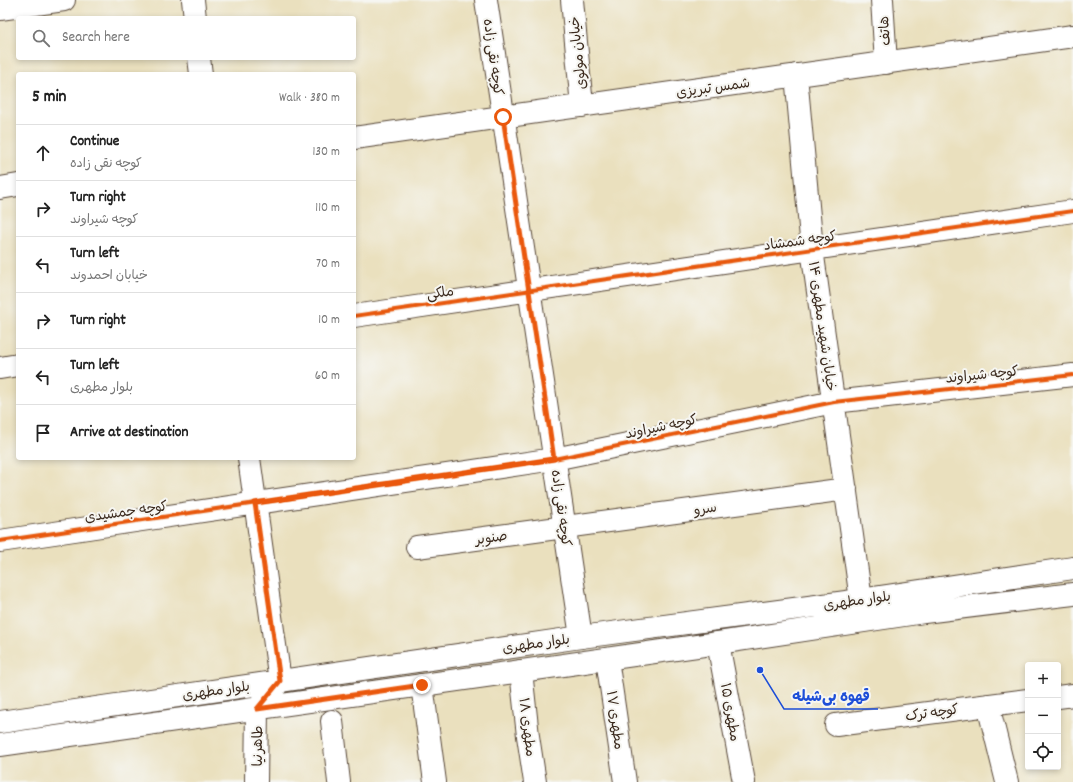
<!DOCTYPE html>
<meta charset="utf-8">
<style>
body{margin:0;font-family:Dekko,"Playpen Sans Arabic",sans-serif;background:#f6f6f6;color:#222}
.controls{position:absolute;right:12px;bottom:12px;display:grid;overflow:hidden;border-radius:4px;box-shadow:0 2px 6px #0003}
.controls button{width:36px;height:36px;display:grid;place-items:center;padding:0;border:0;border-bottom:1px solid #e0e0e0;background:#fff;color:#222;font:20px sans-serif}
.stop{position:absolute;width:12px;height:12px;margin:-9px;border:3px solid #ea580c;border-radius:50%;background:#fff}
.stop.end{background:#ea580c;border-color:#fff;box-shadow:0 1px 4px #0008}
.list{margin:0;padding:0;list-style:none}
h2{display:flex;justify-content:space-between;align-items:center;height:52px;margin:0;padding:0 16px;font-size:17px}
h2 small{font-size:13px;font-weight:400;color:#767676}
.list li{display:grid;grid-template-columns:26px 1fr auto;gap:12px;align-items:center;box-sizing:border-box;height:56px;padding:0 16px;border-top:1px solid #e0e0e0}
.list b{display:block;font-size:15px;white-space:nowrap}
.list p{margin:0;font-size:13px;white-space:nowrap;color:#767676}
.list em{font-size:13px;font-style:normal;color:#767676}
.icon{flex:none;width:22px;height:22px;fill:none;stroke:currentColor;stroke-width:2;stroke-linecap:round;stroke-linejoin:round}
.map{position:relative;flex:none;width:1073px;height:782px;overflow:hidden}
.search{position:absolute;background:#fff;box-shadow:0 2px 6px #0003;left:16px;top:16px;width:340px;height:44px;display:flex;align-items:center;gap:10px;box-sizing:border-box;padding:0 14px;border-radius:4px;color:#767676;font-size:15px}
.panel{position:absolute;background:#fff;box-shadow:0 2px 6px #0003;left:16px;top:72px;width:340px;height:388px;border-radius:4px}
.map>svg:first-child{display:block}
</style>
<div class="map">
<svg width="1073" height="782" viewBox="0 0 1073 782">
<rect width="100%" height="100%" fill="#f6f6f2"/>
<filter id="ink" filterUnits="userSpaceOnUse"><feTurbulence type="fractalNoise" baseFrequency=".025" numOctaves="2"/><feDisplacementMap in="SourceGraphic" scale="8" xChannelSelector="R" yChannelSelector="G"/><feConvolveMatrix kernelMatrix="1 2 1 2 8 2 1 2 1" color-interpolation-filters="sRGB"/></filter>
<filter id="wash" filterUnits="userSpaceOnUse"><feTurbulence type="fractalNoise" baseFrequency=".012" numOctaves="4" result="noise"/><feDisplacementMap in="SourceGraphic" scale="16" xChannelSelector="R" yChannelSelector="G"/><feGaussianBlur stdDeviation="0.9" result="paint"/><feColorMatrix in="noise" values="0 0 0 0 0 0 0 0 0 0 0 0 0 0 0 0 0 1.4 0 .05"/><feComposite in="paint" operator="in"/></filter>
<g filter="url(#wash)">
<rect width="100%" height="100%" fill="#eae0be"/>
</g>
<g filter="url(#ink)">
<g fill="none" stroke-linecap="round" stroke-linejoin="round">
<g stroke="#554536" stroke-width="24">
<path id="minor" d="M486,0L581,637
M572,0L582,106
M882,0L886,63
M0,9L64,0
M796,75L812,249L861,600
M354,138L1073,36
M0,188L18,185
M354,316L1073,211
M0,368L18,365
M0,541L554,459L834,402L1073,375
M417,547L846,489
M718,643L744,782
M607,659L625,782
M521,671L528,736L535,782
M422,685L435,782
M1058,697L1073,695
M988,705L1007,782
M332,721L339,782
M836,725L1028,700"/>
</g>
<g stroke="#554536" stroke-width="24">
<path id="major" d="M193,0L195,18
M199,58L201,74
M249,458L280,681L257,709L256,782
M0,722L581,637L861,600L1073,568
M0,745L718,643L924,612L1073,594"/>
</g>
<use href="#minor" stroke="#fff" stroke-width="22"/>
<use href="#major" stroke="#fff" stroke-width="22"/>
<g stroke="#f6f6f2" stroke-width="6">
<path id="cycleway" d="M354,316L1073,211
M0,541L554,459L834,402L1073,375"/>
</g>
<use href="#cycleway" stroke="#e8590c" stroke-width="4"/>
</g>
</g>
<g fill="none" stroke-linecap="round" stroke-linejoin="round" filter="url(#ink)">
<path stroke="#ea580c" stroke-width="5" d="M422,685L257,709L280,681L255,503L554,459L503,117"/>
</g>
<g text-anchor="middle" stroke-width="4" stroke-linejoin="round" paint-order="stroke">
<g font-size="14" fill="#3b2a1e" stroke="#f6f6f2">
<text transform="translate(884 31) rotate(-94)" y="5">هاتف</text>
<text transform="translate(577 53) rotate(-96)" y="5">خیابان مولوی</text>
<text transform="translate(494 57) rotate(82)" y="5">کوچه نقی زاده</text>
<text transform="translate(713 87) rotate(-8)" y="5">شمس تبریزی</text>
<text transform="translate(800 240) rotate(-8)" y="5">کوچه شمشاد</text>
<text transform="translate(440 292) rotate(-8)" y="5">ملکی</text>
<text transform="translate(823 326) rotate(82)" y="5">خیابان شهید مطهری ۱۴</text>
<text transform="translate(982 374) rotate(-6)" y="5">کوچه شیراوند</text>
<text transform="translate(661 426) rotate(-12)" y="5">کوچه شیراوند</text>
<text transform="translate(562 508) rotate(82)" y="5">کوچه نقی زاده</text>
<text transform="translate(705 508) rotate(-8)" y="5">سرو</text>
<text transform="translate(126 511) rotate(-8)" y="5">کوچه جمشیدی</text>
<text transform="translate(491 537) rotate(-8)" y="5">صنوبر</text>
<text transform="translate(857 600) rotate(-8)" y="5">بلوار مطهری</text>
<text transform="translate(536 643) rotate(-8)" y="5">بلوار مطهری</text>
<text transform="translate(216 690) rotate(-8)" y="5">بلوار مطهری</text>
<text transform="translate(731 712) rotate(80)" y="5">مطهری ۱۵</text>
<text transform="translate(932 712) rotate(-8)" y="5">کوچه ترک</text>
<text transform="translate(616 720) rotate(82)" y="5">مطهری ۱۷</text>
<text transform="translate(528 727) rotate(83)" y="5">مطهری ۱۸</text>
<text transform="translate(257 746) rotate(-90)" y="5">طاهرنیا</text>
</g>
</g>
<path fill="none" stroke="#1d4ed8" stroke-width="1.5" d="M760 670L784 709H878"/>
<circle fill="#1d4ed8" stroke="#f6f6f2" stroke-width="1.5" cx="760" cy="670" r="4"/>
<g font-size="15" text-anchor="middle" font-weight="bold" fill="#1d4ed8" stroke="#f6f6f2" stroke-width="4" stroke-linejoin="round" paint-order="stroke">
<text x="831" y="701">قهوه بی‌شیله</text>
</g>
</svg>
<div class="controls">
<button>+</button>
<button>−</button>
<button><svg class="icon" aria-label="locate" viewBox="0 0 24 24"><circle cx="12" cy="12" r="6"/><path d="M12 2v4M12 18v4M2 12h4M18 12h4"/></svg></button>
</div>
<div class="stop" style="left:503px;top:117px"></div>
<div class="stop end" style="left:422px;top:685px"></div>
<div class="search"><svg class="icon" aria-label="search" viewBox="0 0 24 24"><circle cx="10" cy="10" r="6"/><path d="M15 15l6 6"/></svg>Search here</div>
<section class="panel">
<h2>5 min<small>Walk · 380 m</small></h2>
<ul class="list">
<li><svg class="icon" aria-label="ahead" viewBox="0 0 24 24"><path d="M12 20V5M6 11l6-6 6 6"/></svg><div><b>Continue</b><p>کوچه نقی زاده</p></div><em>130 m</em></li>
<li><svg class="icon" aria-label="right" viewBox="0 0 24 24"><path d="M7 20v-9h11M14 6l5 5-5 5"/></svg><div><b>Turn right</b><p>کوچه شیراوند</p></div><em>110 m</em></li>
<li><svg class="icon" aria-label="left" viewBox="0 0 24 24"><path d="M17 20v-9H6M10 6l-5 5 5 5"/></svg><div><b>Turn left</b><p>خیابان احمدوند</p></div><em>70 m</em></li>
<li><svg class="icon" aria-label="right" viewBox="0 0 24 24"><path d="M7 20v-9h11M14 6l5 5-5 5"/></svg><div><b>Turn right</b></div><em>10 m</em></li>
<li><svg class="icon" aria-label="left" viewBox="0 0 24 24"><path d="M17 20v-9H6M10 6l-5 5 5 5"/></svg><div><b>Turn left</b><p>بلوار مطهری</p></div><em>60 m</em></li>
<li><svg class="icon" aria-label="arrive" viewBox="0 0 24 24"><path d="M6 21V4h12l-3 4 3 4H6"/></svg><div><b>Arrive at destination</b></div></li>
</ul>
</section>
</div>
